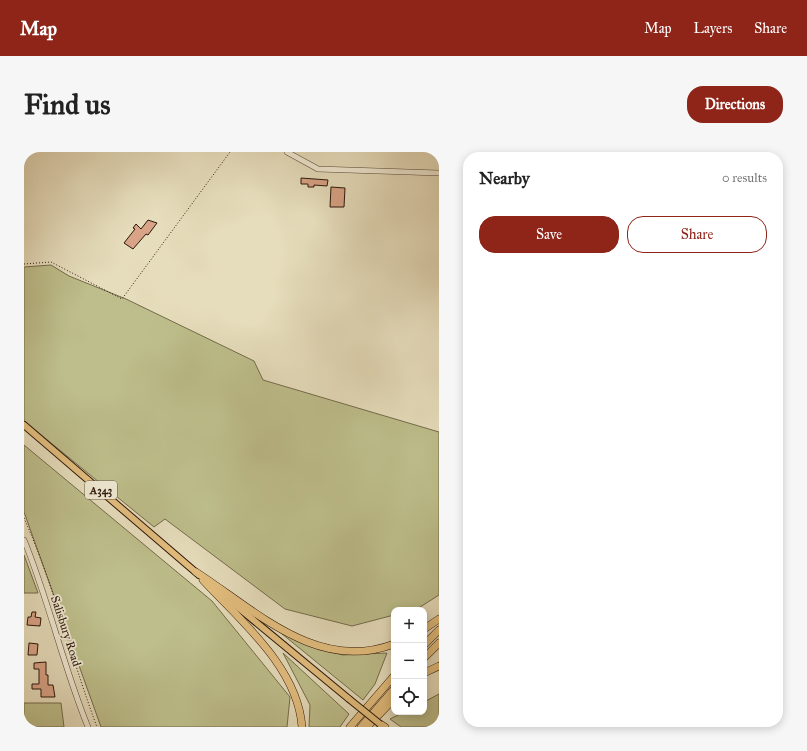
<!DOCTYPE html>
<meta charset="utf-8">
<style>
body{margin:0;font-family:"IM FELL Great Primer",serif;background:#f6f6f6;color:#222}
.controls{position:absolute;right:12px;bottom:12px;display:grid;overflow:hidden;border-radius:8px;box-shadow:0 2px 10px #0003}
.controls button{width:36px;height:36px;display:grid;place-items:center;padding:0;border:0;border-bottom:1px solid #e0e0e0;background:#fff;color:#222;font:20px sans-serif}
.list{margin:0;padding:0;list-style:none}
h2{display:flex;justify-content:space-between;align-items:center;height:52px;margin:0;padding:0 16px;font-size:17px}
h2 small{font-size:13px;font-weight:400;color:#767676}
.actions{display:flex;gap:8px;padding:12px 16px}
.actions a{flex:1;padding:9px 0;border:1px solid #8f2418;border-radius:16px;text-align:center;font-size:14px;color:#8f2418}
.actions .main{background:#8f2418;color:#fff}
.icon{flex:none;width:22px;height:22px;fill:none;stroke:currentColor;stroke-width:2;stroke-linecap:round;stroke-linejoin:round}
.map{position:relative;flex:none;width:415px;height:575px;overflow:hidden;border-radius:16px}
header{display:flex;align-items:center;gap:24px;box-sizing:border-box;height:56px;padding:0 20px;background:#8f2418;color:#fff}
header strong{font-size:19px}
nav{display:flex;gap:22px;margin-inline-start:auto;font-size:14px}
.intro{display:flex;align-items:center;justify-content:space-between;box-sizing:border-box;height:96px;padding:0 24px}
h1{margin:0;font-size:28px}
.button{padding:10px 18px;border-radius:16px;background:#8f2418;color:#fff;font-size:14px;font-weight:700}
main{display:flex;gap:24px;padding:0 24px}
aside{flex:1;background:#fff;border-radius:16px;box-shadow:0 2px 10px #0003}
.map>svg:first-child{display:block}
</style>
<header>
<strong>Map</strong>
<nav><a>Map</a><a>Layers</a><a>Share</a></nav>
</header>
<div class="intro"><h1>Find us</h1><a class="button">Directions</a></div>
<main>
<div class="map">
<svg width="415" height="575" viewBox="0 0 415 575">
<rect width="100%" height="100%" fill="#e6ddbc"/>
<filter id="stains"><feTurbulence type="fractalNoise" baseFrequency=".005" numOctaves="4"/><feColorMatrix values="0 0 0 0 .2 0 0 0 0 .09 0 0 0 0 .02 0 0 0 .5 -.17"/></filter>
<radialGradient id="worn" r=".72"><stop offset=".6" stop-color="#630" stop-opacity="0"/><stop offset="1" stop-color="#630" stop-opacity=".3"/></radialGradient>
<path fill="#bdbe8b" stroke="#746a4b" d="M27,113L45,124L102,147L230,209L239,228L415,280V443L393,457L370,458V463L328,474L261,457L141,367L130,375L0,269V115Z
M0,293L188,449L266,545L263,575H77L0,360Z
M0,403L14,441H0Z
M252,477L285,494L319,503L363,501L351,532L339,548Z
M259,501L325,562L316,575H285L286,553Z
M415,542V575H377L366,567L380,560H400V550Z
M0,551H37L40,575H0Z"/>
<path fill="#d8a386" stroke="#2c170b" d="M277,26L304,28L303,34L290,33V35H284V32H277Z
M307,35L321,36L320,55H306Z
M124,68L133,71L124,83L122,82L109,97L100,91L111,77L109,76L112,72L117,77Z
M8,460H12L11,465L17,466L16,474L3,473L4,465H7Z
M5,491L14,492L13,503H4Z
M22,510V523H24V533H29L31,545H17V537H8V532H15V517H10V511Z"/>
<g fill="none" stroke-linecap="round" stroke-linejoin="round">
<g stroke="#5a4837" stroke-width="6">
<path id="minor" d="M263,0L294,17L415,21
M0,388C25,449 39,514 64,575"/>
</g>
<g stroke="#2c170b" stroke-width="8">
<path id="major" d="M0,273L175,423
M193,438L325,547"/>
</g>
<g stroke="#2c170b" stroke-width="8">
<path id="highway" d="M172,420C232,459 294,521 370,492
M179,428C217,469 274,516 278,575
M400,477L415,467
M400,493L415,478
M400,506L415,491
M400,521L415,514
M356,572L361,575
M326,575L370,524
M337,575L370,537
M343,575L370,547"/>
</g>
<path stroke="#2c170b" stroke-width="1" stroke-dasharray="1 2" stroke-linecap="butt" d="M0,112L27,110L98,147L206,0
M0,366C30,433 47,506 73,575"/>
<use href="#minor" stroke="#efe9d3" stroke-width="5"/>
<use href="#major" stroke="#e3be7e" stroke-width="6"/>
<use href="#highway" stroke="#e3be7e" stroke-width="7"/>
<g stroke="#2c170b" stroke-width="8" stroke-linecap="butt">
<path id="major-bridge" d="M325,547L356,572"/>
</g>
<use href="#major-bridge" stroke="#e3be7e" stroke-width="6"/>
</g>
<g text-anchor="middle" stroke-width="3.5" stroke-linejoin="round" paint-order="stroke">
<rect fill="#efe9d3" stroke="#665647" stroke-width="1" x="61" y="329" width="32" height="18" rx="3"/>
<g font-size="11" font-weight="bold" fill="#2c170b">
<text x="77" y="342">A343</text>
</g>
<g font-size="12" fill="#2c170b" stroke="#efe9d3">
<text transform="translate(42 479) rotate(72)" y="4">Salisbury Road</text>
</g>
</g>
<rect width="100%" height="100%" filter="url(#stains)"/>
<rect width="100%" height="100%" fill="url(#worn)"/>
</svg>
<div class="controls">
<button>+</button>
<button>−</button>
<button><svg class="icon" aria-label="locate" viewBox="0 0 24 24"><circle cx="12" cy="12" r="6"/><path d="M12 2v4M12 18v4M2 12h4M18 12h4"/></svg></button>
</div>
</div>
<aside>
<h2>Nearby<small>0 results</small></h2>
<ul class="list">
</ul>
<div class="actions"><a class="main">Save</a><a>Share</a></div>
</aside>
</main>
